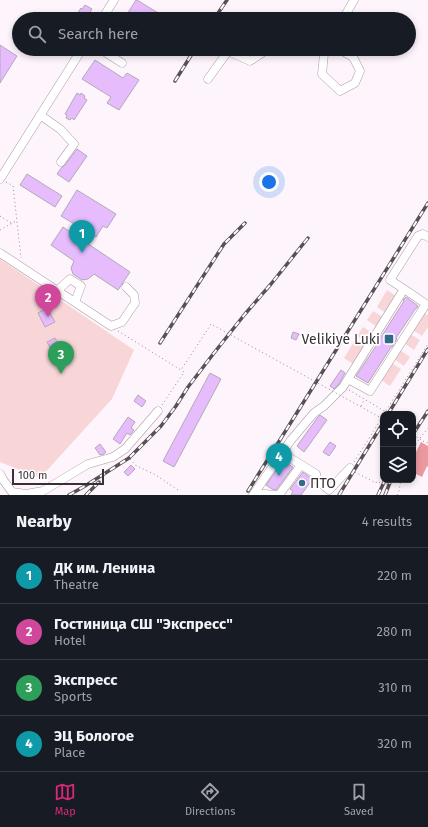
<!DOCTYPE html>
<meta charset="utf-8">
<style>
body{margin:0;font-family:"Fira Sans",sans-serif;background:#20242c;color:#f1f3f6}
.controls{position:absolute;right:12px;bottom:12px;display:grid;overflow:hidden;border-radius:8px;box-shadow:0 2px 6px #0003}
.controls button{width:36px;height:36px;display:grid;place-items:center;padding:0;border:0;border-bottom:1px solid #363941;background:#171b24;color:#f1f3f6;font:20px sans-serif}
.scale{position:absolute;left:12px;bottom:10px;width:92px;box-sizing:border-box;padding-left:4px;border:2px solid #373136;border-top:0;font-size:11px;line-height:14px;white-space:nowrap;color:#373136;-webkit-text-stroke:3px #fff;paint-order:stroke}
.you{position:absolute;left:269px;top:182px;width:14px;height:14px;margin:-10px;border:3px solid #fff;border-radius:50%;background:#1a73e8;box-shadow:0 0 0 6px #1a73e833}
.badge{display:grid;place-items:center;width:26px;height:26px;border-radius:50%;background:#db2777;color:#fff;font-size:13px;font-weight:700}
.pin{position:absolute;translate:-50% -33px;filter:drop-shadow(0 1px 2px #0008)}
.pin::after{content:'';position:absolute;top:21px;width:14px;height:12px;background:inherit;clip-path:polygon(0 0,100% 0,50% 100%)}
.list{margin:0;padding:0;list-style:none}
h2{display:flex;justify-content:space-between;align-items:center;height:52px;margin:0;padding:0 16px;font-size:17px}
h2 small{font-size:13px;font-weight:400;color:#9ea1a6}
.list li{display:grid;grid-template-columns:26px 1fr auto;gap:12px;align-items:center;box-sizing:border-box;height:56px;padding:0 16px;border-top:1px solid #363941}
.list b{display:block;font-size:15px;white-space:nowrap}
.list p{margin:0;font-size:13px;white-space:nowrap;color:#9ea1a6}
.list em{font-size:13px;font-style:normal;color:#9ea1a6}
.icon{flex:none;width:22px;height:22px;fill:none;stroke:currentColor;stroke-width:2;stroke-linecap:round;stroke-linejoin:round}
.map{position:relative;flex:none;width:428px;height:495px;overflow:hidden}
.search{position:absolute;background:#171b24;box-shadow:0 2px 6px #0003;left:12px;right:12px;top:12px;height:44px;display:flex;align-items:center;gap:10px;box-sizing:border-box;padding:0 14px;border-radius:22px;color:#9ea1a6;font-size:15px}
.sheet{height:276px;background:#171b24}
nav{display:flex;justify-content:space-around;align-items:center;box-sizing:border-box;height:56px;border-top:1px solid #363941;background:#171b24;font-size:11px;color:#9ea1a6}
nav a{display:grid;justify-items:center;gap:2px}
nav .on{color:#db2777}
.map>svg:first-child{display:block}
</style>
<div class="map">
<svg width="428" height="495" viewBox="0 0 428 495">
<rect width="100%" height="100%" fill="#fef5fc"/>
<path fill="#f8d6d8" d="M0,259L134,350L112,399L40,478L0,462Z
M387,290L396,296L386,313L377,307Z
M373,311L383,317L377,327L367,320Z
M424,313L428,315V327L422,336L413,330Z
M363,327L373,333L367,343L357,336Z
M410,334L420,340L414,350L404,343Z
M355,340L364,346L353,364L344,358Z
M400,350L410,357L404,366L394,359Z
M392,363L401,369L390,386L381,380Z"/>
<path fill="#eb99a0" d="M421,442L428,446V467L427,466L422,477L414,473L413,472L414,456Z"/>
<path fill="#e6bcfc" stroke="#b2a9b8" d="M136,0H137L168,19H124Z
M85,5L92,9L86,19H74L81,8L82,9Z
M0,45L17,56L0,83Z
M95,60L123,78L127,73L139,80L119,110L107,103L111,97L82,79Z
M77,93L80,95L81,93L85,96L84,98L87,100L74,120L72,118L70,120L66,118L67,115L65,114Z
M77,149L87,156L69,182L57,174L62,167L65,165Z
M27,174L62,196L55,207L20,185Z
M77,190L116,214L107,228L103,226L96,237L61,216Z
M63,227L130,272L118,290L94,274L88,279L82,280L73,274L71,268L74,261L51,245Z
M406,297L418,306L417,308H416L396,338L397,339L392,347H391L368,383L356,376L380,340H379L385,331L404,301L403,300Z
M47,308L55,322L45,327L38,313Z
M293,332L299,334L296,340L291,338Z
M55,338L65,356L58,361L47,342Z
M341,370L345,373L339,384L334,389L330,386Z
M210,373L221,379L174,467L163,461Z
M138,395L146,401L142,407L134,401Z
M320,415L327,420L304,452L297,446L318,417Z
M128,417L135,422L131,428L134,430L130,435L127,433L120,444L113,439Z
M330,442L336,446L329,456L323,452Z
M100,444L106,452L104,454L100,455L95,448Z
M283,461L293,467L276,490L272,489L266,485Z
M131,465L135,469L128,476L124,472Z
M303,472L311,478L312,480L301,495H291L293,491L290,489Z"/>
<g fill="none" stroke-linecap="round" stroke-linejoin="round">
<g stroke="#ac9da8" stroke-width="9">
<path id="minor" d="M102,19L114,0
M343,19L354,0
M100,49L122,63
M327,49L324,54L322,74L340,91L355,83L360,71L353,57L339,49
M208,79L228,51L250,61L262,53L266,49
M40,115L60,129L74,144L61,162
M0,179L82,49
M0,253L111,326L122,322L135,303L134,295L126,287
M57,291L70,279L81,286L75,302
M348,379L370,391L426,304L404,289
M282,453L316,474L318,481L329,490L350,468
M0,474L4,481L12,492L26,494L43,491L88,464L113,457L125,449L158,411
M255,493L275,495
M253,495L291,440L314,413L324,406L343,387L404,289L390,280L418,236L423,234L428,237
M279,495L301,465"/>
</g>
<path stroke="#91898f" stroke-width="1" stroke-dasharray="1 3" stroke-linecap="butt" d="M6,182L13,186L21,258
M0,216L11,223
M0,230L16,221
M118,331L181,370L206,332
M349,390L386,412
M162,405L184,372L181,370
M361,406L364,400
M384,414L428,344
M423,441L428,443
M413,452L417,442L428,428
M128,456L135,465L154,474L178,490
M354,462L383,416
M355,472L376,483L377,481C384,485 387,485 395,482V480
M397,495L399,491L401,480"/>
<use href="#minor" stroke="#fff" stroke-width="8"/>
<g stroke="#575156" stroke-width="3.5">
<path id="rail" d="M214,19L227,0
M175,81L195,49
M160,343L224,244L245,223
M388,414L428,349
M413,434L428,411
M248,491L428,203
M69,495L85,486L129,458L161,426L176,406L188,387L214,353L245,314L271,284L308,238
M86,495L99,482
M339,495L383,423
M378,495L385,480
M385,495L391,480"/>
</g>
<use href="#rail" stroke="#fff" stroke-width="2" stroke-dasharray="6" stroke-linecap="butt"/>
<path stroke="#91898f" stroke-width="1" stroke-dasharray="1 3" stroke-linecap="butt" d="M206,332L211,324L383,419
M413,435L423,441"/>
</g>
<g fill="#346a86" stroke="#fff" stroke-width="1.5">
<rect x="384" y="334" width="10" height="10" rx="2"/>
<circle cx="302" cy="483" r="4"/>
</g>
<g text-anchor="middle" stroke-width="3.5" stroke-linejoin="round" paint-order="stroke">
<g font-size="14" fill="#373136" stroke="#fff" text-anchor="end">
<text x="380" y="344">Velikiye Luki</text>
<text x="310" y="488" text-anchor="start">ПТО</text>
</g>
</g>
</svg>
<div class="controls">
<button><svg class="icon" aria-label="locate" viewBox="0 0 24 24"><circle cx="12" cy="12" r="6"/><path d="M12 2v4M12 18v4M2 12h4M18 12h4"/></svg></button>
<button><svg class="icon" aria-label="layers" viewBox="0 0 24 24"><path d="M12 4l9 5-9 5-9-5zM3 14l9 5 9-5"/></svg></button>
</div>
<div class="scale">100 m</div>
<div class="you"></div>
<div class="pin badge" style="left:82px;top:253px;background:#0f9aa8">1</div>
<div class="pin badge" style="left:48px;top:317px;background:#d1479c">2</div>
<div class="pin badge" style="left:61px;top:374px;background:#2e9e5b">3</div>
<div class="pin badge" style="left:279px;top:476px;background:#0f9aa8">4</div>
<div class="search"><svg class="icon" aria-label="search" viewBox="0 0 24 24"><circle cx="10" cy="10" r="6"/><path d="M15 15l6 6"/></svg>Search here</div>
</div>
<section class="sheet">
<h2>Nearby<small>4 results</small></h2>
<ul class="list">
<li><span class="badge" style="background:#0f9aa8">1</span><div><b>ДК им. Ленина</b><p>Theatre</p></div><em>220 m</em></li>
<li><span class="badge" style="background:#d1479c">2</span><div><b>Гостиница СШ &quot;Экспресс&quot;</b><p>Hotel</p></div><em>280 m</em></li>
<li><span class="badge" style="background:#2e9e5b">3</span><div><b>Экспресс</b><p>Sports</p></div><em>310 m</em></li>
<li><span class="badge" style="background:#0f9aa8">4</span><div><b>ЭЦ Бологое</b><p>Place</p></div><em>320 m</em></li>
</ul>
</section>
<nav>
<a class="on"><svg class="icon" aria-label="map" viewBox="0 0 24 24"><path d="M3 6l6-2 6 2 6-2v14l-6 2-6-2-6 2zM9 4v14M15 6v14"/></svg>Map</a>
<a><svg class="icon" aria-label="directions" viewBox="0 0 24 24"><path d="M12 3l9 9-9 9-9-9zM9 14v-3h6M13 9l2 2-2 2"/></svg>Directions</a>
<a><svg class="icon" aria-label="saved" viewBox="0 0 24 24"><path d="M7 4h10v16l-5-4-5 4z"/></svg>Saved</a>
</nav>
